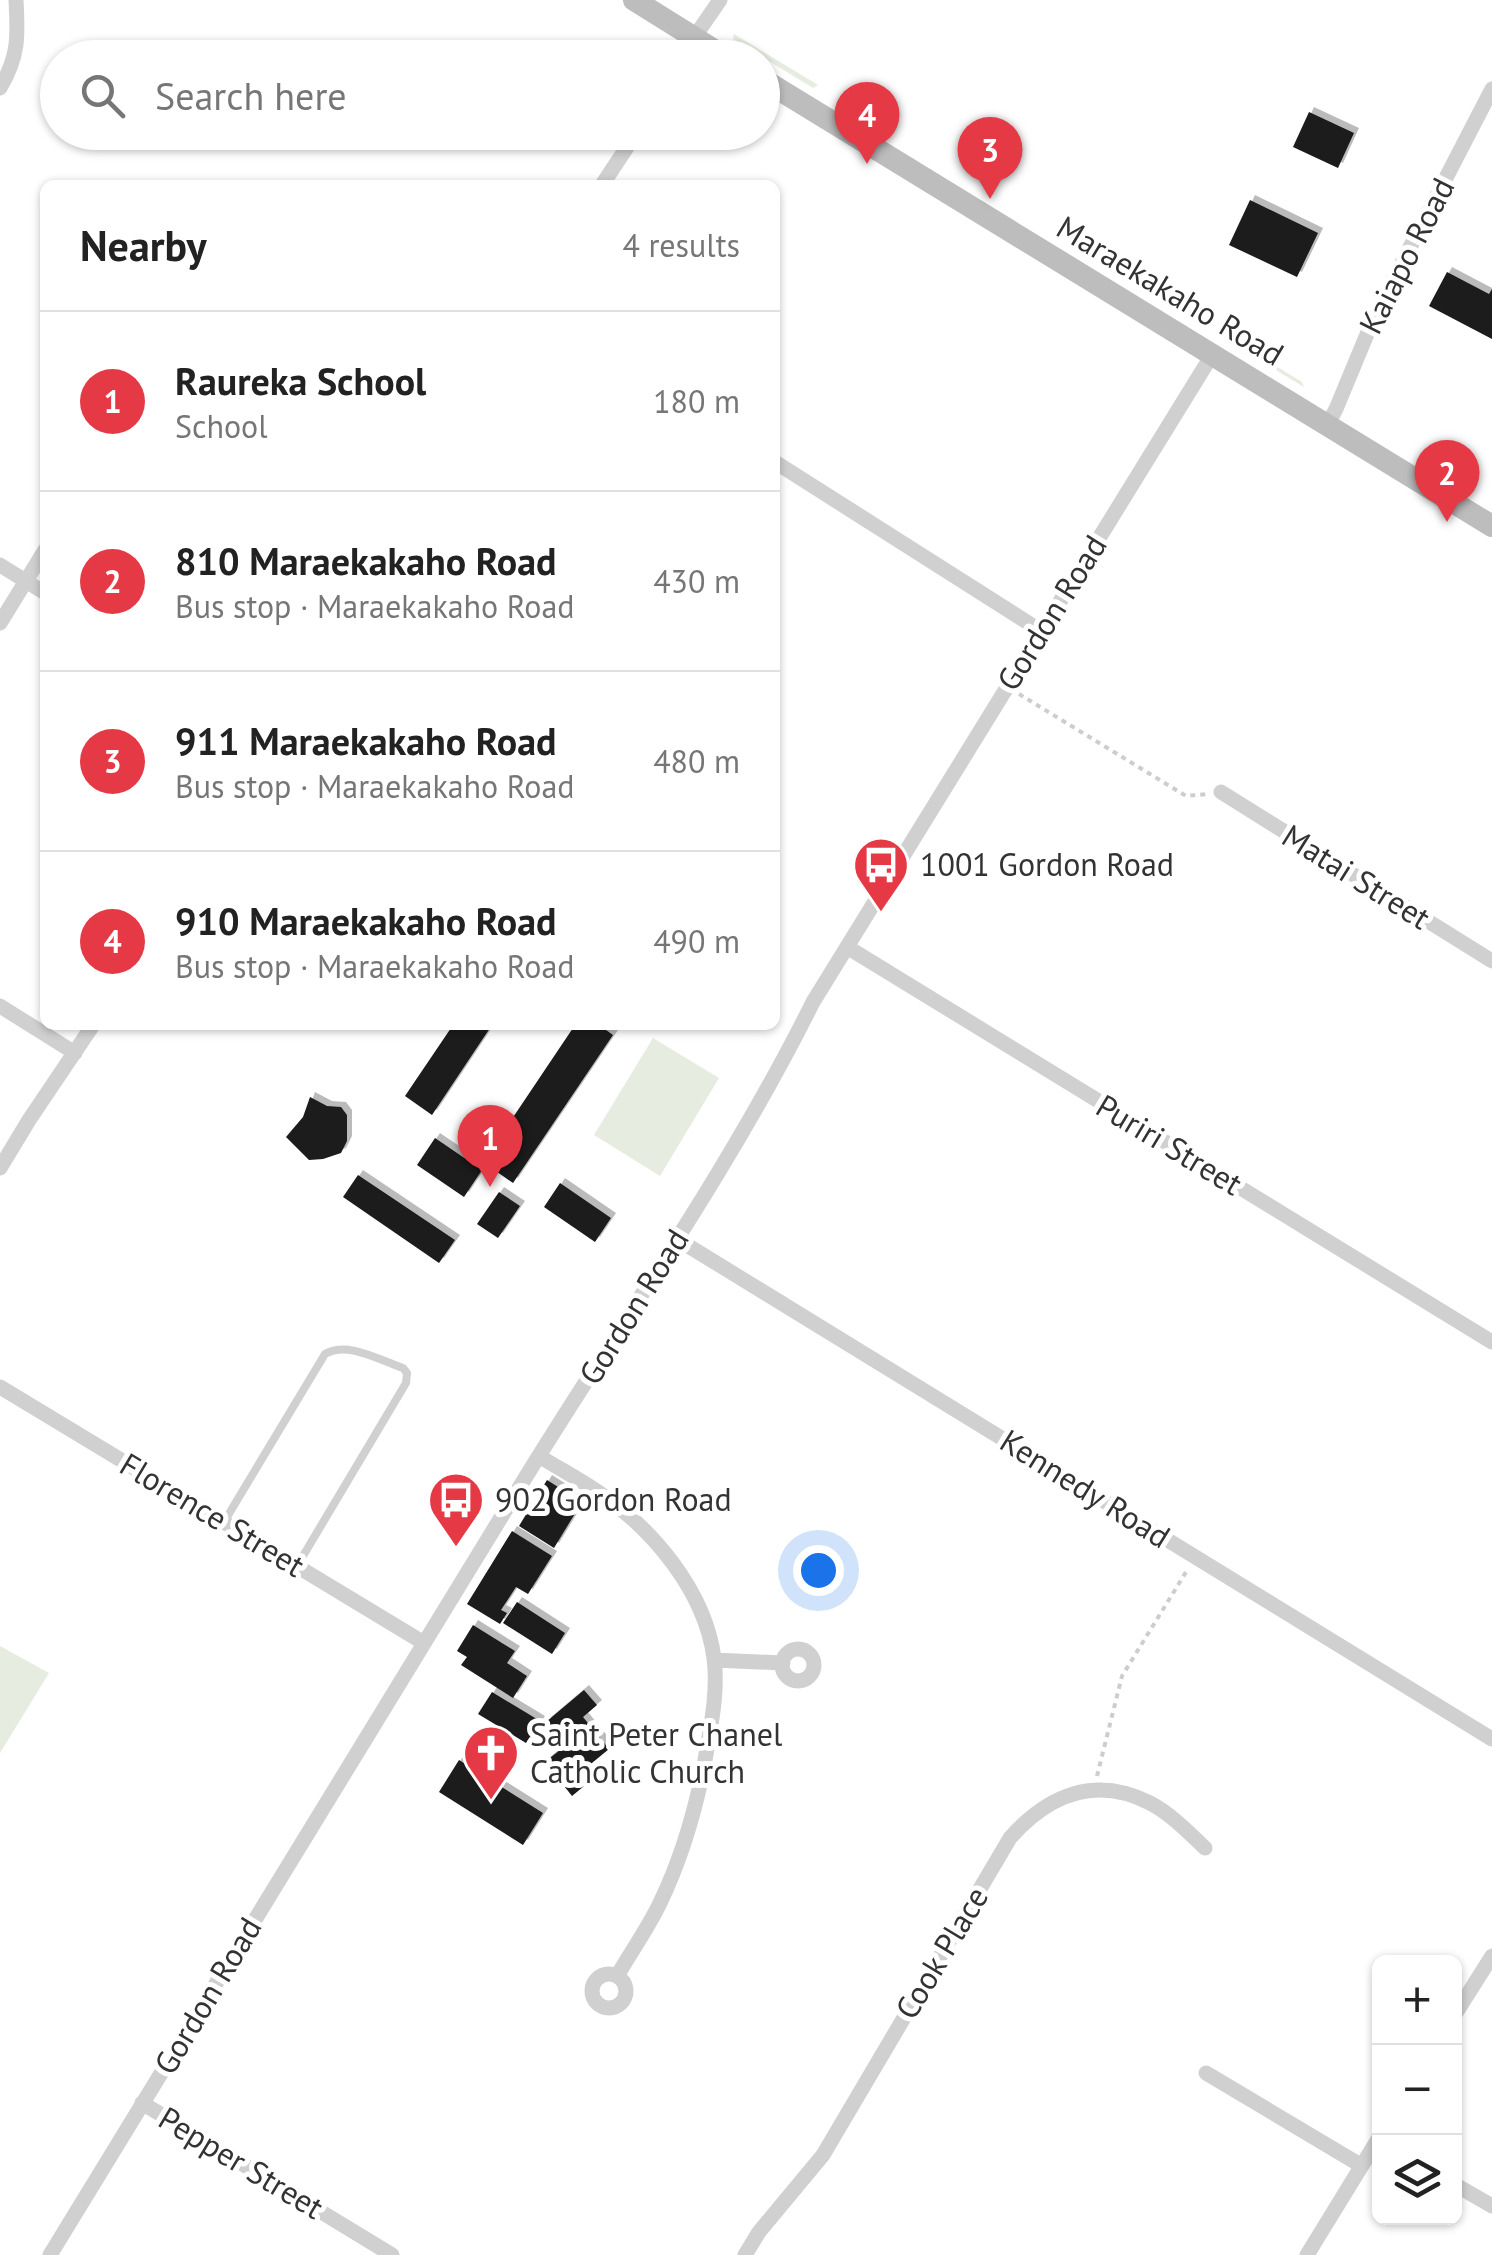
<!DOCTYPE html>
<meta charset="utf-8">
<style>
body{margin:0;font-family:"PT Sans",sans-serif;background:#f6f6f6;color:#222}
.controls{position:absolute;right:30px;bottom:30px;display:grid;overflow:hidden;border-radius:15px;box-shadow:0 2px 8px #0004}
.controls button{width:90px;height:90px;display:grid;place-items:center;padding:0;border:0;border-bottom:2px solid #e0e0e0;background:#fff;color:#222;font:50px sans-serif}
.you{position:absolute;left:818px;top:1570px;width:35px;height:35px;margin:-25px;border:8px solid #fff;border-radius:50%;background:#1a73e8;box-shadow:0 0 0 15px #1a73e833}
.badge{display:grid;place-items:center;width:65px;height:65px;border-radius:50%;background:#e63946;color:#fff;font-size:32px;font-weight:700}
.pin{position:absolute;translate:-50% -82px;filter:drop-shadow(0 2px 5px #0008)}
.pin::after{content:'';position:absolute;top:52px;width:35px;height:30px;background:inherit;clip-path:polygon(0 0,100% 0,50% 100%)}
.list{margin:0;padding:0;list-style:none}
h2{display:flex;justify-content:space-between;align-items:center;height:130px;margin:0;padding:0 40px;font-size:42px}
h2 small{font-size:32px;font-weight:400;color:#767676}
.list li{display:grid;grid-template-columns:65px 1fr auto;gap:30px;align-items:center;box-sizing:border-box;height:180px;padding:0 40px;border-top:2px solid #e0e0e0}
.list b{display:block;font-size:38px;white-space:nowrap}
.list p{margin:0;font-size:32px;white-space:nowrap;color:#767676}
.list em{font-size:32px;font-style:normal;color:#767676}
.icon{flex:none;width:55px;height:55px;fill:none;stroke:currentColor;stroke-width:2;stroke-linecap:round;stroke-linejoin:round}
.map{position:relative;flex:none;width:1492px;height:2255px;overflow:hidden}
.search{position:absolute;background:#fff;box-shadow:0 2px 8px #0004;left:40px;top:40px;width:740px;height:110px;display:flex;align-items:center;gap:25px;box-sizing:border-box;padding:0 35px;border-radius:55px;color:#767676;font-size:38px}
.panel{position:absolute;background:#fff;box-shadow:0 2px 8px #0004;left:40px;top:180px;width:740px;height:850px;border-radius:15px}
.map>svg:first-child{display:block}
</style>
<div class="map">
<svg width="1492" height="2255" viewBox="0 0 1492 2255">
<defs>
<filter id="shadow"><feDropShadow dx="5" dy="-5" stdDeviation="0" flood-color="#0004"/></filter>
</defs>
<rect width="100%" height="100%" fill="#fff"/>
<path fill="#e6ecdf" d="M734,34L818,85L813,88L733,39Z
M1092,253L1175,304L1174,309L1091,258Z
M1217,330L1302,382L1304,387L1216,334Z
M653,1038L719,1078L660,1176L594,1135Z
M0,1646L49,1673L0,1753Z"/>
<path fill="#1a1a1a" filter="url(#shadow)" d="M1309,112L1354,133L1338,168L1293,147Z
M1250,200L1318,233L1297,277L1229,245Z
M1447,272L1489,294L1492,289V339L1429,306Z
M453,1025H492L432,1115L405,1096Z
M575,1025H599L613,1035L513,1183L483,1162Z
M310,1097L327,1106L341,1107L347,1115V1141L341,1153L323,1159L309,1160L286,1137L303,1117Z
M435,1138L482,1170L464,1197L417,1165Z
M358,1175L455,1240L439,1263L343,1197Z
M560,1183L611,1218L595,1242L544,1207Z
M499,1192L520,1206L498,1238L477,1224Z
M547,1480L582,1502L554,1548L519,1526Z
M512,1531L552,1556L528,1594L516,1587L501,1610L507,1613L500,1624L467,1604Z
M517,1602L565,1633L552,1654L503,1623Z
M473,1625L515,1651L507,1663L527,1676L513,1698L461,1665L467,1657L457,1651Z
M584,1690L597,1705L583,1717L609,1749L581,1772L589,1782L572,1796L545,1762L565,1746L546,1722Z
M492,1692L540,1721L526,1743L478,1714Z
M459,1760L543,1813L523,1845L439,1792Z"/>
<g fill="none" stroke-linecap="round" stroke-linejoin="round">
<path stroke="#cdcdcd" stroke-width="4" stroke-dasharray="5 5" stroke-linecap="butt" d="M1019,694L1186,796L1207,794
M1097,1776L1122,1676L1186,1572"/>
<path stroke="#d0d0d0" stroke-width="8" d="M224,1522L325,1354C348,1341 379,1360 403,1368L407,1373L406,1383L297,1566"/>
<path stroke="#d0d0d0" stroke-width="15" d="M680,58L720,0
M0,88C19,56 18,36 16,0
M602,185L637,132
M1328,424L1336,409L1375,315L1492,89
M775,462L1041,631
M0,565L45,593
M0,623L45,550
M1221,792L1492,961
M847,947L1492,1342
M0,1006L75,1053
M0,1168L29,1120L93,1025
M677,1239L1492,1739
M0,1387L424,1643
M539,1456C558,1468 579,1479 598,1492C653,1529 705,1591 714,1658C718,1688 712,1720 707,1749C698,1802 683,1855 660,1903C648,1928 631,1952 617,1976
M782 1665a16 16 0 1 1 32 0a16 16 0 1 1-32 0Z
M714,1660L783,1663
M592 1991a17 17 0 1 1 34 0a17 17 0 1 1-34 0Z
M1454,2016L1492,1956
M1206,2073L1362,2166
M142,2103L392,2255
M1454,2184L1492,2206
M50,2255C210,1995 367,1734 527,1475C624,1318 731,1167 813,1002L1212,355
M745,2255L759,2232L823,2155L1010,1838C1048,1795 1095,1775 1150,1803C1171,1814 1188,1832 1205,1848
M1307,2255L1380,2136"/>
<path stroke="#bdbdbd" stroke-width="22" d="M634,0L727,58
M762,79L1492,526"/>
</g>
<defs>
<g id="bus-pin" transform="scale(2.875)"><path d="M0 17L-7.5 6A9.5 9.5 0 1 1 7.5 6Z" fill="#e63946" stroke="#fff"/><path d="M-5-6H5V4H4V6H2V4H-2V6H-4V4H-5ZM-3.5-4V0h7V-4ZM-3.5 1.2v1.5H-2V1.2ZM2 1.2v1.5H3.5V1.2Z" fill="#fff"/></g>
<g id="church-pin" transform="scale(2.875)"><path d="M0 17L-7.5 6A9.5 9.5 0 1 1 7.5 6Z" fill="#e63946" stroke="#fff"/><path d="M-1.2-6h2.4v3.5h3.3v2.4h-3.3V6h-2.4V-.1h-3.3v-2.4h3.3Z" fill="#fff"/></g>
</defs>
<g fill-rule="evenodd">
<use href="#bus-pin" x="881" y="865"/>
<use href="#bus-pin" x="456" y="1500"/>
<use href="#church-pin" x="491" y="1753"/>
</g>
<g text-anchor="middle" stroke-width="10" stroke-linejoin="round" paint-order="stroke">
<g font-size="32" fill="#333" stroke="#fff">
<text transform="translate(1407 256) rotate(-63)" y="11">Kaiapo Road</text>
<text transform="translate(1170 291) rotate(31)" y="11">Maraekakaho Road</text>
<text transform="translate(1052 613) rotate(-58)" y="11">Gordon Road</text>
<text transform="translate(1356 877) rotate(32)" y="11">Matai Street</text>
<text transform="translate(1169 1145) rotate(31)" y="11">Puriri Street</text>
<text transform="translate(634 1307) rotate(-58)" y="11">Gordon Road</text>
<text transform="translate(1085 1489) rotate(32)" y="11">Kennedy Road</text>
<text transform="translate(212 1515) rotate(31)" y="11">Florence Street</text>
<text transform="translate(942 1953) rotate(-59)" y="11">Cook Place</text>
<text transform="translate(208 1996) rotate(-59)" y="11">Gordon Road</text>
<text transform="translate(241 2163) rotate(31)" y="11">Pepper Street</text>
</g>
<g font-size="32" fill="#333" stroke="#fff" text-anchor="start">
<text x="920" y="876">1001 Gordon Road</text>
<text x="495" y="1511">902 Gordon Road</text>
<text x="530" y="1746">Saint Peter Chanel<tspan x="530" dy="37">Catholic Church</tspan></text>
</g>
</g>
</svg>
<div class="controls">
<button>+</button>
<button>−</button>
<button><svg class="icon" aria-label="layers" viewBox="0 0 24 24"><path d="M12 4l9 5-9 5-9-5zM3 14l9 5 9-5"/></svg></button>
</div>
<div class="you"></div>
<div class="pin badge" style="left:490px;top:1187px">1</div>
<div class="pin badge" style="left:1447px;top:522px">2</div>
<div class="pin badge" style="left:990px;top:199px">3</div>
<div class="pin badge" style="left:867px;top:164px">4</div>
<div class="search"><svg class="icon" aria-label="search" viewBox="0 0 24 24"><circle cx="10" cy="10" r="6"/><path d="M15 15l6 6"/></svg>Search here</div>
<section class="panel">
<h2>Nearby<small>4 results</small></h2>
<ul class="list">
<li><span class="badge">1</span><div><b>Raureka School</b><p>School</p></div><em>180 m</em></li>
<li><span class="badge">2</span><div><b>810 Maraekakaho Road</b><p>Bus stop · Maraekakaho Road</p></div><em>430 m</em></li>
<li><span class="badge">3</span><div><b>911 Maraekakaho Road</b><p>Bus stop · Maraekakaho Road</p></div><em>480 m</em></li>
<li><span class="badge">4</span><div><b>910 Maraekakaho Road</b><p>Bus stop · Maraekakaho Road</p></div><em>490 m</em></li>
</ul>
</section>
</div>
